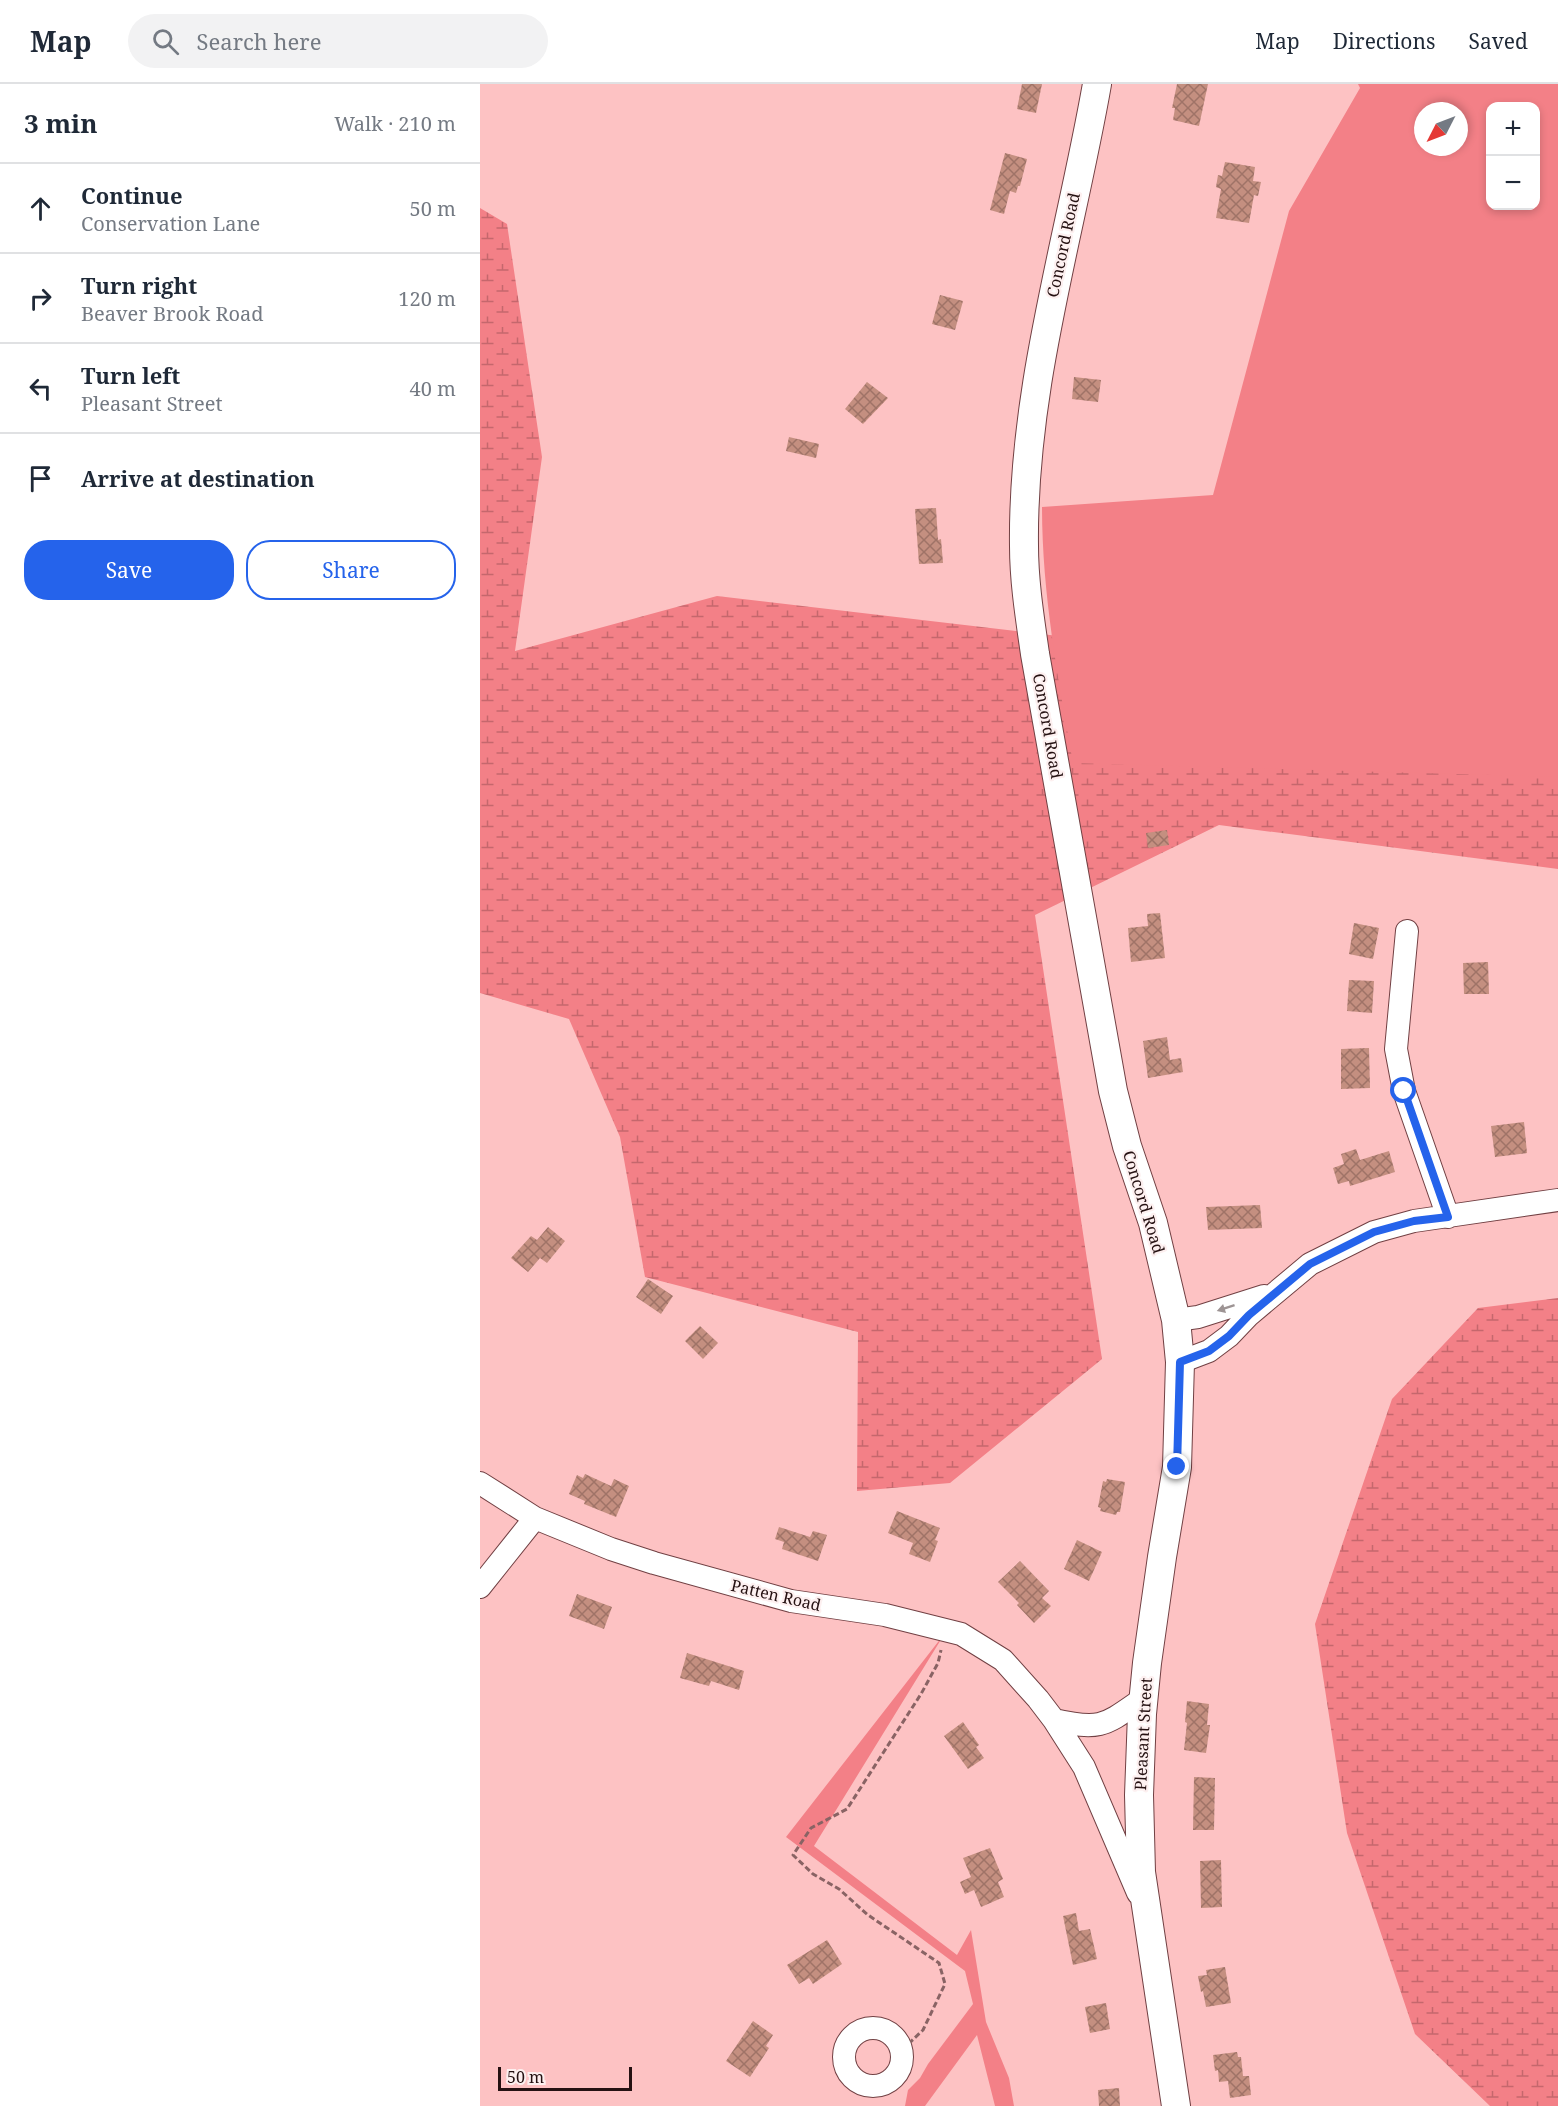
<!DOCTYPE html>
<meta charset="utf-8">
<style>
body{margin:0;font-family:"Noto Serif",serif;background:#f2f2f3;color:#1f2937}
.controls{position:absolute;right:18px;top:18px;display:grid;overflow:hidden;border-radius:12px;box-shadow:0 3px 9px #0003}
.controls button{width:54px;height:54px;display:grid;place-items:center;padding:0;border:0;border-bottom:2px solid #e0e1e3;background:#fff;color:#1f2937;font:30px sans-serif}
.compass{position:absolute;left:934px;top:18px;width:54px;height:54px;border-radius:50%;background:#fff;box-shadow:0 3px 9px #0003;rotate:228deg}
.scale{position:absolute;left:18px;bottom:15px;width:134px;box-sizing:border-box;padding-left:6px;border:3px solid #251112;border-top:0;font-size:16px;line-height:21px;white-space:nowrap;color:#251112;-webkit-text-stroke:4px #fdf0f0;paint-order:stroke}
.stop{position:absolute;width:18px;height:18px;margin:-14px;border:4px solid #2563eb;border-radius:50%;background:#fff}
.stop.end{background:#2563eb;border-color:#fff;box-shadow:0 2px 6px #0008}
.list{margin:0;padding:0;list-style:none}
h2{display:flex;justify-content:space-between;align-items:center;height:78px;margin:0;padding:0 24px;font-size:26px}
h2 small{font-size:20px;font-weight:400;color:#747a83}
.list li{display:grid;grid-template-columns:39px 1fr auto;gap:18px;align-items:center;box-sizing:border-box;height:90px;padding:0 24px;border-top:2px solid #e0e1e3}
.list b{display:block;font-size:22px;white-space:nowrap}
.list p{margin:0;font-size:20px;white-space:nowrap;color:#747a83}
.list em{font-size:20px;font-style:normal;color:#747a83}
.actions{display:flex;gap:12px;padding:18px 24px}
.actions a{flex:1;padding:14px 0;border:2px solid #2563eb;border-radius:24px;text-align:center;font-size:21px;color:#2563eb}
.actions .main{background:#2563eb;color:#fff}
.icon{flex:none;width:33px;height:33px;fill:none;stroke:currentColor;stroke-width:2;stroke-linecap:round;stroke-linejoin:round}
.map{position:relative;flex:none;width:1078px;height:2022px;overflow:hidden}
header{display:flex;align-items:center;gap:36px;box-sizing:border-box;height:84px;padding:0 30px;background:#fff;border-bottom:2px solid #e0e1e3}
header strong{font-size:28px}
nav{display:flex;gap:33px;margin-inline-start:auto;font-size:21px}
.search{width:420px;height:54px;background:#f2f2f3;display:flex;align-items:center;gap:15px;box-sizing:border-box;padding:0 21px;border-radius:33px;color:#747a83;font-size:22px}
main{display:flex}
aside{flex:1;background:#fff}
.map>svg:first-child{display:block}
</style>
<header>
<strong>Map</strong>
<div class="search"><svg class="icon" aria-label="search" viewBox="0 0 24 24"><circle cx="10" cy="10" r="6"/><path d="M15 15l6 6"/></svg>Search here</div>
<nav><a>Map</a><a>Directions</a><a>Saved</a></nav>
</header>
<main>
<aside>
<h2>3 min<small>Walk · 210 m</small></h2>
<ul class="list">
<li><svg class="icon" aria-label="ahead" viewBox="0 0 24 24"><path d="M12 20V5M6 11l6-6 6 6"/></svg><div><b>Continue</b><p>Conservation Lane</p></div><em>50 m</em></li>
<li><svg class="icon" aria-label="right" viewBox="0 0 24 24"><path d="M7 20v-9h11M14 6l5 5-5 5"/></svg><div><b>Turn right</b><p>Beaver Brook Road</p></div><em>120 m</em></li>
<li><svg class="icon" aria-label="left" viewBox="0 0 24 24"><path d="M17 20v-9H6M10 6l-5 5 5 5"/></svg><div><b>Turn left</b><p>Pleasant Street</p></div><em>40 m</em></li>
<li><svg class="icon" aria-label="arrive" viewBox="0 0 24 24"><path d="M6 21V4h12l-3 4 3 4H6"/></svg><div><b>Arrive at destination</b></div></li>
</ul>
<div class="actions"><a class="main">Save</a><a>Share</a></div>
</aside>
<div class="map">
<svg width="1078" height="2022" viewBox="0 0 1078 2022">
<defs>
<pattern id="wetland-marsh" width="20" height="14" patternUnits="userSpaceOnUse" patternTransform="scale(1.5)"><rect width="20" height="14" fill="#f38087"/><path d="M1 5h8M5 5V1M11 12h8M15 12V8" fill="none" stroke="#c5676d"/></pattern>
<pattern id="building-cross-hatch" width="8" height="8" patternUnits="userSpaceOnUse" patternTransform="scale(1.5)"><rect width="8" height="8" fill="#c48f80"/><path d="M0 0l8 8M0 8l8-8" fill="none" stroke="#9f7367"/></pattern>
</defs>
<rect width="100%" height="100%" fill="#fdc2c3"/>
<path fill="url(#wetland-marsh)" d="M0,124L27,140L62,373L35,567L237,512L714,568L1078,514V785L739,741L555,831L622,1275L470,1399L377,1407L378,1248L165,1193L140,1053L89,935L0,909Z
M1078,1214V2022H1010L935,1950L867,1749L835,1540L912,1315L998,1224Z"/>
<path fill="#f38087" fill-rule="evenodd" d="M878,0H1078V693L593,679C578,594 562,510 562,423L733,411L809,127L880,4ZM1011,22H1056V122H1011ZM943,27H979V63H943Z
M465,1549L334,1762L477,1871L491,1846L506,1938L529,1994L534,2022H515L497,1951L445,2022H425L428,2006L440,1994L448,1980L493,1920L485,1887L306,1753Z"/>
<path fill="url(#building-cross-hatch)" d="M542,0H562L556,29L537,25Z
M697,0H728L719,42L693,36L695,24H692Z
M525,69L547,75L540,102H538L536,109L530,107L524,130L510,126Z
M745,78L775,83L773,97L781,98L778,112L774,111L769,139L736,134L741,105L736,103L738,91L742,92Z
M460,211L483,217L475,246L452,240Z
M594,293L621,296L618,318L592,315Z
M387,298L408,314L383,340L365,325Z
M309,353L339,360L336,374L306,367Z
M456,424L458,456L461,455L463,479L439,480L435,425Z
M687,746L689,761L668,764L666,749Z
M680,829L685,874L651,878L648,844L668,842L667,830Z
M874,839L899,844L893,875L869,870Z
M1008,878L1009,910H984L983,879Z
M869,896L894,897L892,929L867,927Z
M687,953L690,976L701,974L703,988L668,994L663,957Z
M889,964L890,1004L861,1005V965Z
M1044,1038L1047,1069L1015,1073L1011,1042Z
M876,1065L880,1076L909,1067L915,1088L870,1102L869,1097L858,1100L853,1084L864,1080L861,1070Z
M780,1121L782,1144L728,1146L726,1123Z
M68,1143L85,1157L67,1179L60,1174L48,1188L31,1174L51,1152L57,1156Z
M168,1195L193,1212L181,1230L156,1213Z
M220,1242L238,1259L223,1275L205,1257Z
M105,1390L131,1402L134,1395L149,1402L136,1433L104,1420L105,1417L89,1410L97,1391L103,1394Z
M627,1395L645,1398L640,1428H637L636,1431L620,1427L621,1424L618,1423L623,1397L626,1398Z
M417,1427L460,1444L455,1456L458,1457L450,1478L429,1470L433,1459L408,1449Z
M299,1443L330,1453L333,1447L347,1451L338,1477L302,1465L304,1458L295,1455Z
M597,1456L622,1468L609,1497L584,1485Z
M540,1477L569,1507L562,1514L571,1522L554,1539L537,1521L539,1519L518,1498Z
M97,1510L132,1523L124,1545L89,1532Z
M207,1569L264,1587L259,1606L231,1597L229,1602L200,1594Z
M707,1617L729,1620L727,1641H730L726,1669L704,1666L707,1639L705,1638Z
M483,1638L499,1661L496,1663L504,1674L488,1685L464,1652Z
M714,1693L735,1694L734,1746H713Z
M510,1764L523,1795L518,1798L524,1813L501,1823L494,1806L485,1810L480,1798L491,1793L483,1774Z
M741,1776L742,1823L721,1824L720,1777Z
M596,1829L599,1847L610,1845L617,1875L593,1881L583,1832Z
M347,1856L362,1880L333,1900L329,1894L319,1900L307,1881Z
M745,1883L751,1919L726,1923L723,1907L721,1908L718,1892L727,1891L726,1886Z
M626,1919L630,1945L610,1949L605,1923Z
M273,1937L293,1951L286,1962L289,1964L270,1993L246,1977Z
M757,1968L758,1973H761L763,1992H769L771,2011L750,2014L748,1997L739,1998L738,1986L735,1987L733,1971Z
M639,2004L640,2022H619L618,2006Z"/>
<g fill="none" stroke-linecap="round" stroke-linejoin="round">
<g stroke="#714043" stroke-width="24">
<path id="minor" d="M927,847L916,965L924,1007L968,1133
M696,1236L718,1233L784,1212
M700,1278L729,1267L749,1252L769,1231L830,1180L894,1148L934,1137L1078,1116
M0,1399L55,1434L131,1465L174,1479L311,1517L405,1531L481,1550L523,1576L558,1615L574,1636C622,1647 625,1641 664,1614
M0,1503L55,1434
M574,1636L604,1683L658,1809
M364 1973a29 29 0 1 1 58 0a29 29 0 1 1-58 0Z"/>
</g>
<g stroke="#714043" stroke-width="30">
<path id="major" d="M617,0C590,154 542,304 544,462C544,498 550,535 555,570L633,1007L647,1062L673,1139L696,1236L700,1278L697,1383L682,1473L667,1579L662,1630L659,1711L661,1788L696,2022"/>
</g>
<path stroke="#896364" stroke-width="3" stroke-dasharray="6 3" stroke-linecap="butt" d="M422,1966L443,1946L465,1900L459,1879L388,1831L359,1805L333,1790L313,1771L331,1744L367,1725L441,1610L458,1579L461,1566"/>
<use href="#minor" stroke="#fff" stroke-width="22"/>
<use href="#major" stroke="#fff" stroke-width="28"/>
</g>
<defs><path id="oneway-solid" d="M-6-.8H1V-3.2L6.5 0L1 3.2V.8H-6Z" transform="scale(1.5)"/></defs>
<use fill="#9d9494" href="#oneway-solid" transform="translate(746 1224) rotate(162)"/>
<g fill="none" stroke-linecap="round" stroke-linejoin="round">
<path stroke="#2563eb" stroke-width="8" d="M697,1383L700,1278L729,1267L749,1252L769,1231L830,1180L894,1148L934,1137L968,1133L924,1007"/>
</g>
<g text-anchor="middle" stroke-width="4.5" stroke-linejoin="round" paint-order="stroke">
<g font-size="16" fill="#251112" stroke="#fdf0f0">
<text transform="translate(583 161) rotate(-78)" y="6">Concord Road</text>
<text transform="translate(568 642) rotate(80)" y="6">Concord Road</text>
<text transform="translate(664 1118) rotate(73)" y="6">Concord Road</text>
<text transform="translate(296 1511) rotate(13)" y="6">Patten Road</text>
<text transform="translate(663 1650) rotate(-87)" y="6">Pleasant Street</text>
</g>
</g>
</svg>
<div class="controls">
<button>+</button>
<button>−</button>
</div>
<svg class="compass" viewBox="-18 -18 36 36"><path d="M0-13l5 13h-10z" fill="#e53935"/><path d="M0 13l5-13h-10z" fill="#747a83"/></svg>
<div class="scale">50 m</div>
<div class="stop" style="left:924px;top:1007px"></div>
<div class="stop end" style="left:697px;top:1383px"></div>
</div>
</main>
